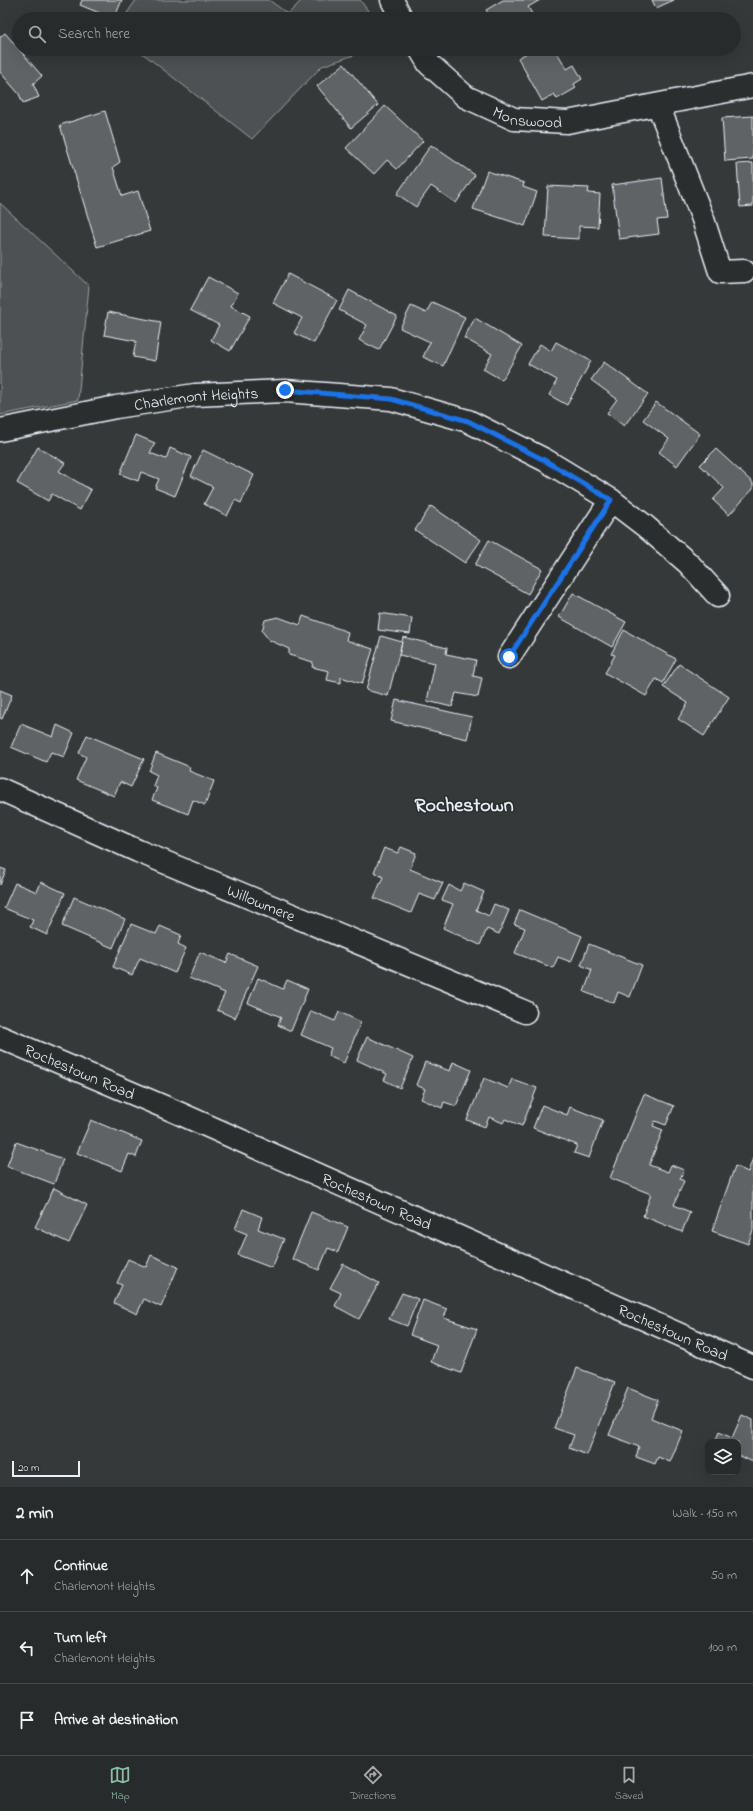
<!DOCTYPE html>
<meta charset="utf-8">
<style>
body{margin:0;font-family:"Indie Flower",sans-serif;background:#343738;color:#f1f3f6}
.controls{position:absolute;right:12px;bottom:12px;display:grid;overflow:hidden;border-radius:8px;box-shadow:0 4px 16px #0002}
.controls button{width:36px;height:36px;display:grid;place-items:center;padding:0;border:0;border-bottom:1px solid #444748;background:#282b2c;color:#f1f3f6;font:20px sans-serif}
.scale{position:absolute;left:12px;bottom:10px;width:68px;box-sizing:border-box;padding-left:4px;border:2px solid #e8f1f8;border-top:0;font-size:11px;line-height:14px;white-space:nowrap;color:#e8f1f8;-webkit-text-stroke:3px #2a2d2e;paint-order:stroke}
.stop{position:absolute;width:12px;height:12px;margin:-9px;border:3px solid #1a73e8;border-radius:50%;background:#fff}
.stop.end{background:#1a73e8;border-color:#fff;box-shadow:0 1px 4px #0008}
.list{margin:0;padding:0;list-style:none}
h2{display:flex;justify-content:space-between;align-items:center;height:52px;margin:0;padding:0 16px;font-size:17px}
h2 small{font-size:13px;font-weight:400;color:#a5a7a9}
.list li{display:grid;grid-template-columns:26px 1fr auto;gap:12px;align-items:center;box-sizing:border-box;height:72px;padding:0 16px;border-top:1px solid #444748}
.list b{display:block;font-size:15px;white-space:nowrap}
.list p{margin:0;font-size:13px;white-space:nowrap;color:#a5a7a9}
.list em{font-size:13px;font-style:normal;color:#a5a7a9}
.icon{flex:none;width:22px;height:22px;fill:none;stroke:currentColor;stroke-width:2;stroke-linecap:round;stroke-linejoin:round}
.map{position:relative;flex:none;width:753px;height:1487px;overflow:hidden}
.search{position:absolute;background:#282b2c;box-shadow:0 4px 16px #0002;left:12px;right:12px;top:12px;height:44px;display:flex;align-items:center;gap:10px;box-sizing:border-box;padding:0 14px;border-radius:22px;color:#a5a7a9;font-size:15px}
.sheet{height:268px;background:#282b2c}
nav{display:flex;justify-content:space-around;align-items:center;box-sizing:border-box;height:56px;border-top:1px solid #444748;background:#282b2c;font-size:11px;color:#a5a7a9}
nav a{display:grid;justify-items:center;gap:2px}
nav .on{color:#8abfa5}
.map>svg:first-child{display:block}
</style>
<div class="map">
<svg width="753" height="1487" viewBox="0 0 753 1487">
<rect width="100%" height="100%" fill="#35393a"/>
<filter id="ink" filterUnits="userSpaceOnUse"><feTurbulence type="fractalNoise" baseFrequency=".025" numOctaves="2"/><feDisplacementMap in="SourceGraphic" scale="8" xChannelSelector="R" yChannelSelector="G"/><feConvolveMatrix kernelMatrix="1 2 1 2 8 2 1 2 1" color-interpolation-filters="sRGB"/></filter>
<g filter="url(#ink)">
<path fill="#4d5152" stroke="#9aa1a5" d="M136,0H269L288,14L302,0H360L374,19H123Z
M137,49H372L322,66L252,139Z
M0,203L89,286L78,400L0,415Z"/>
<path fill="#5f6365" stroke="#e8f1f8" d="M82,0H122L114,19L80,5Z
M503,0H540L528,7L535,19H492L486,10Z
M652,0H674L656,8Z
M5,33L42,76L33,84L39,97L23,103L19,94L0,72V37Z
M534,49H555L567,69L574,65L582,79L574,84L576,88L557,99L554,94L542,101L518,58Z
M344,64L378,105L351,128L317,86Z
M385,106L423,141L397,169L387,160L374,174L346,148Z
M105,111L120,162L113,167L122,196L138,191L150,231L97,247L60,125Z
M753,116V159L725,161L722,118Z
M431,145L475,175L456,203L431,186L416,207L397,194Z
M753,163V206L740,207L737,164Z
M487,171L524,183L523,187L537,192L525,226L473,209Z
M662,178L667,219L657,220L659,234L619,239L612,185Z
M548,186L589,188L588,193L600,194L598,227L579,226V239L545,237Z
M288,274L337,300L314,343L294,333L302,318L273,303Z
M208,277L238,293L231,306L250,316L230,351L211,340L219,325L190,310Z
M349,290L397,316L379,350L359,340L367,325L339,310Z
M432,302L465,317L443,366L423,357L430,342L400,328L411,306L426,313Z
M108,312L161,322L155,361L133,357L136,341L104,335Z
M475,318L522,346L502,380L483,369L492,354L464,338Z
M556,342L591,361L567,405L549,395L557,380L528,364L540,344L551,351Z
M604,362L648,394L624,426L607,413L617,399L591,380Z
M656,402L700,434L677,466L659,452L669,439L643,420Z
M136,435L155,443L150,453L166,459L170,448L191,457L175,496L155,488L159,479L141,472L138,481L120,474Z
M38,447L65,463L59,471L91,490L80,510L52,494L48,501L17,483Z
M716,449L753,483V489L729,515L713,500L724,488L700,465Z
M203,450L254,475L241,503L235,500L227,516L204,504L213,487L191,476Z
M431,506L481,540L465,563L415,530Z
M489,540L542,569L528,594L475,565Z
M573,593L626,622L612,647L559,617Z
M380,613L412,618L410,634L378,630Z
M303,616L348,632L346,640L373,649L362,684L341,677V683L327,680L329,671L312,667L313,662L289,655V649L269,640L262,631L265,620L278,617L300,625Z
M624,630L676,659L663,683L656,679L646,696L605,673L615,655L611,654Z
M381,636L402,642L388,696L366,690Z
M403,637L447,648L446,654L476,660L473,676L482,678L478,697L456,693L452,707L427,701L435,663L399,655Z
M679,664L729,697L704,736L678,719L688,703L663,687Z
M0,690L12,695L2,719L0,718Z
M396,700L472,717L467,739L391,721Z
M21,724L53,737L57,725L74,733L64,757L51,752L46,762L11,747Z
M87,735L144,759L131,787L120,782L114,796L76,780L86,757L79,753Z
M156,753L190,767L189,771L214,781L205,805L193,800L188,814L152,800L157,788L153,786L157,775L149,771Z
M401,847L416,853L410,869L443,883L435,900L419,894L411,913L374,898L383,877L374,872L384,848L398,853Z
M0,868L6,870L0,885Z
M41,882L65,893L47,935L30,927L33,920L4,908L15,883L37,892Z
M464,883L484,892L476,910L489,916L494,904L509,910L499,934L487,929L480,945L443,928L453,904L442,900L449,885L460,891Z
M74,897L125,919L113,948L62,926Z
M520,910L582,936L571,962L558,957L553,968L515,953L525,928L514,924Z
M131,924L156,934L160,926L181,935L178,944L186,948L175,973L140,958L132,975L113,967Z
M589,944L642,965L630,997L618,992L614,1003L584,992L592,970L581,965Z
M200,952L226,963L230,954L258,966L235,1018L217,1010L225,993L189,978Z
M258,978L283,989L287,980L308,989L291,1031L278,1025L281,1017L248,1003Z
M311,1011L335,1021L339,1012L361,1022L344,1063L328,1056L331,1048L301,1035Z
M367,1037L413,1058L400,1088L384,1080L387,1074L357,1060Z
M425,1062L450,1071L453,1062L471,1070L456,1106L444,1102L442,1108L421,1099L425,1089L416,1085Z
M484,1078L508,1088L512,1079L537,1088L522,1126L505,1119L503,1123L489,1117L485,1127L467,1120Z
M644,1094L674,1106L666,1125L655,1121L653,1126L663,1130L649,1165L668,1172L671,1165L684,1170L680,1179L684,1181L674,1205L690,1212L682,1232L643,1216L651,1194L610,1178Z
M542,1105L567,1115L570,1107L603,1120L589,1158L574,1153L577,1145L533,1128Z
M91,1120L142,1141L136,1157L129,1154L122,1171L77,1153Z
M16,1142L63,1159L54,1184L7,1166Z
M753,1158V1230L748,1244L712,1231L735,1166L748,1172Z
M54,1188L87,1205L69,1243L35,1227Z
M243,1209L262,1217L258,1229L284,1239L272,1268L238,1255L247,1234L235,1229Z
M311,1212L348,1227L338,1252L328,1248L319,1270L292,1259Z
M151,1255L178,1267L161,1307L144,1299L137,1314L114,1303L122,1285L117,1283L128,1259L146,1267Z
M343,1264L379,1283L359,1319L335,1306L341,1293L330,1288Z
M402,1293L418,1299L407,1326L389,1319Z
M423,1300L447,1309L444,1318L477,1329L461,1373L431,1362L437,1345L410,1335Z
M577,1368L615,1382L587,1455L569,1448L574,1435L554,1428Z
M628,1388L658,1400L651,1418L683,1431L670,1462L658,1457L655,1464L636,1457L639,1447L609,1435Z
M742,1415L753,1420V1462L738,1455V1442H715L719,1432L732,1438Z"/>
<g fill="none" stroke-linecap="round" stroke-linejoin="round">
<g stroke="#e8f1f8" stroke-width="25">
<g id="minor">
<path d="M392,0L402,19"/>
<path id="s1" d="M420,49L429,64L466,97L514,119L567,122L753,86"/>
<path d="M658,105L703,219L720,272L744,271"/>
<path id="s2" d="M0,430L116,407L195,395L285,391L391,399L468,421L545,460L611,500L645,526L689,564L718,596"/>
<path d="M509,657L611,500"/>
<path id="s3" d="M0,789L138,851L525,1012"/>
</g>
</g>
<g stroke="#e8f1f8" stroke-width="25">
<g id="secondary">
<path id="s4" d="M0,1037L174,1111L753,1367"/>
</g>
</g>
<use href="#minor" stroke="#2a2d2e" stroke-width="22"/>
<use href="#secondary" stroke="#2a2d2e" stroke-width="22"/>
</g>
</g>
<g fill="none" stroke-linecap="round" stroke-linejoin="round" filter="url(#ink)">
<path stroke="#1a73e8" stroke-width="5" d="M285,390L391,399L468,421L544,460L611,500L509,657"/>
</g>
<g text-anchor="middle" stroke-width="3" stroke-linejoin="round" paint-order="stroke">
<g font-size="16" fill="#e8f1f8" stroke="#2a2d2e">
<text dy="6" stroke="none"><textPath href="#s1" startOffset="133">Monswood</textPath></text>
<text dy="6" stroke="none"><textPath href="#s2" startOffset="199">Charlemont Heights</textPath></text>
<text dy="6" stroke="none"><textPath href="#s3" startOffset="285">Willowmere</textPath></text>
<text dy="6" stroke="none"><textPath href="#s4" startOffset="87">Rochestown Road</textPath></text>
<text dy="6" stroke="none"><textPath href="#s4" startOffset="411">Rochestown Road</textPath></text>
<text dy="6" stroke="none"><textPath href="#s4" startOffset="735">Rochestown Road</textPath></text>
</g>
<g font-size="20" font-weight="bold" fill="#e8f1f8" stroke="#2a2d2e">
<text x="464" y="811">Rochestown</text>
</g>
</g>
</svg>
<div class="controls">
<button><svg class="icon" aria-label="layers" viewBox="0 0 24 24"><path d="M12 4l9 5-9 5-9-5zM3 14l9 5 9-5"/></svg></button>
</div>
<div class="scale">20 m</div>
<div class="stop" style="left:509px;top:657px"></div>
<div class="stop end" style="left:285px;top:390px"></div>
<div class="search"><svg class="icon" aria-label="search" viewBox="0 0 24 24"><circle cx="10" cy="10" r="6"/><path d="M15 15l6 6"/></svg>Search here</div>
</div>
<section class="sheet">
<h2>2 min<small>Walk · 150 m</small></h2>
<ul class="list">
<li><svg class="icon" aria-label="ahead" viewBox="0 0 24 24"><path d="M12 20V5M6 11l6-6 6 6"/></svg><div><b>Continue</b><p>Charlemont Heights</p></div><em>50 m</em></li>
<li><svg class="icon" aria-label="left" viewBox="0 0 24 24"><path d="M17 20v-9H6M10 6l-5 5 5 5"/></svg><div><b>Turn left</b><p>Charlemont Heights</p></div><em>100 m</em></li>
<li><svg class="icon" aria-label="arrive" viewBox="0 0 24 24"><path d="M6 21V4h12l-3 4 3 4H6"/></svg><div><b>Arrive at destination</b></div></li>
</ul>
</section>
<nav>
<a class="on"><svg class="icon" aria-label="map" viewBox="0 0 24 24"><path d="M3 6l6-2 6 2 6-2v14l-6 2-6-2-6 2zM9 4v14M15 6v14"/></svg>Map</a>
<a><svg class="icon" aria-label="directions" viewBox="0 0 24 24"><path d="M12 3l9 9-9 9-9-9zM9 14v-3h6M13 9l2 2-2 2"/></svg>Directions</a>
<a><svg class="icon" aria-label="saved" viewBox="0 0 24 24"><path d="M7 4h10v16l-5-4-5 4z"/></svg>Saved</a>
</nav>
